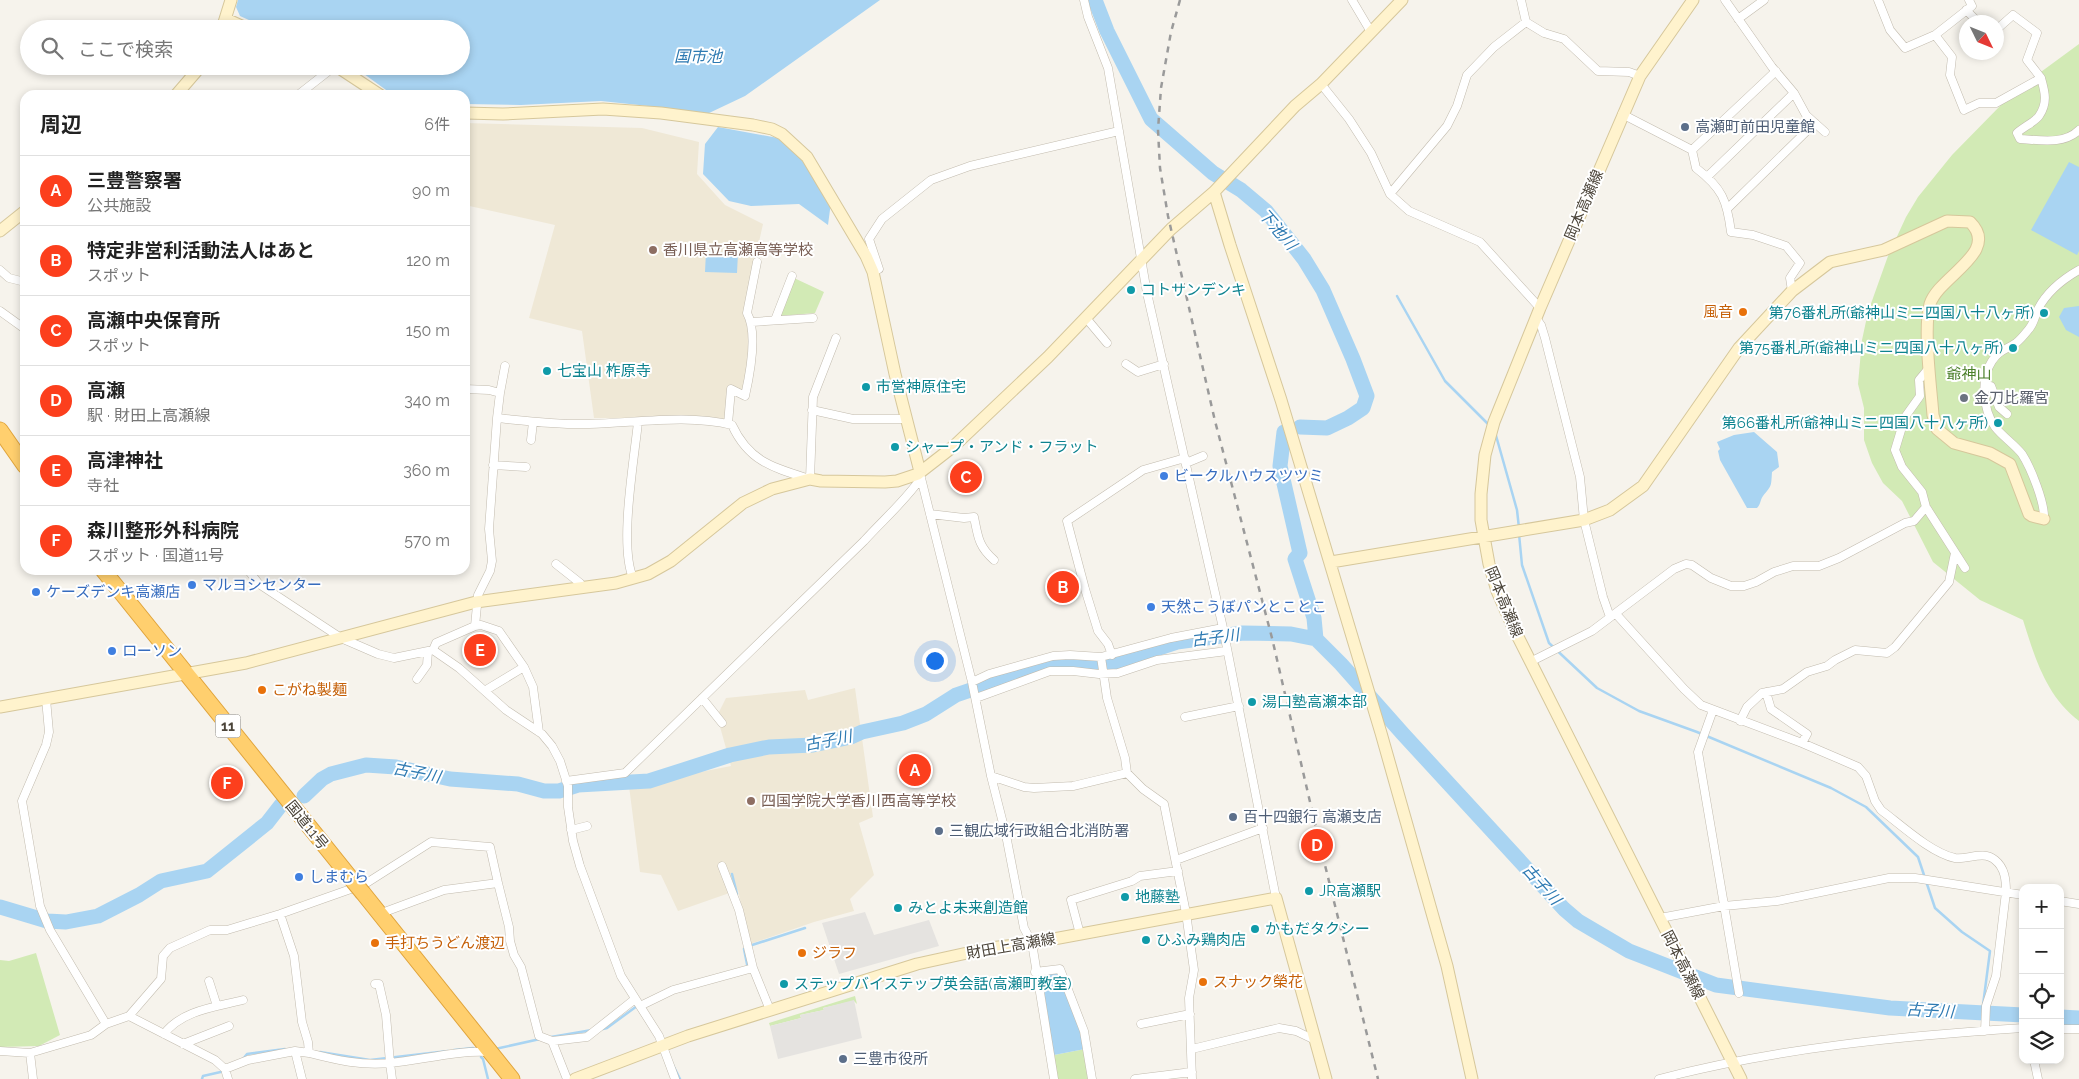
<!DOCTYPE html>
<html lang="ja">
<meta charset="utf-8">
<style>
body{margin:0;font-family:Raleway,"Noto Sans JP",sans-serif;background:#f2f2f2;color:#222}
.controls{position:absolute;right:15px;bottom:15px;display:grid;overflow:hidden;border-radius:10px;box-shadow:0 2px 8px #0003}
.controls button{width:45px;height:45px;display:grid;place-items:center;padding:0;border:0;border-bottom:1px solid #e0e0e0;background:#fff;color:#222;font:25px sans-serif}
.compass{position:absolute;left:1959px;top:15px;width:45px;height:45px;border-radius:50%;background:#fff;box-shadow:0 2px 8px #0003;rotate:133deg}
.you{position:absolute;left:934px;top:660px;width:18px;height:18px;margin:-12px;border:4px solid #fff;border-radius:50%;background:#1a73e8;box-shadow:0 0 0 8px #1a73e833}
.badge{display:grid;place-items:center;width:32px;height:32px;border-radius:50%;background:#fc3f1d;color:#fff;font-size:16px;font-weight:700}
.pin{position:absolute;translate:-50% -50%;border:2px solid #fff;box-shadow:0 1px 5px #0006}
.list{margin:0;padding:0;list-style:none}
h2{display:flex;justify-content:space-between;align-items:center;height:65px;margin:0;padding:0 20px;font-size:21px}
h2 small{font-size:16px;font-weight:400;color:#767676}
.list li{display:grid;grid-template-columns:32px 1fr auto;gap:15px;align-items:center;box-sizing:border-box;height:70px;padding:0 20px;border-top:1px solid #e0e0e0}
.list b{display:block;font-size:19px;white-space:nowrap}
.list p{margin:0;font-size:16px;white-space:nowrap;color:#767676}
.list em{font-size:16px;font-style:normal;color:#767676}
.icon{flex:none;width:28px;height:28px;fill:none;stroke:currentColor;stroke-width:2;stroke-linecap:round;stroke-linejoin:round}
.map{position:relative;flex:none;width:2079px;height:1079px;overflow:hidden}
.search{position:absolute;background:#fff;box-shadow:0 2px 8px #0003;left:20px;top:20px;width:450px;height:55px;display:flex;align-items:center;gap:12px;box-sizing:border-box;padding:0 18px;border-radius:28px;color:#767676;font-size:19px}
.panel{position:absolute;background:#fff;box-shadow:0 2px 8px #0003;left:20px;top:90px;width:450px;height:485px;border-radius:15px}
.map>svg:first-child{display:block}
</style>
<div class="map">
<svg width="2079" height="1079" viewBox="0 0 2079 1079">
<rect width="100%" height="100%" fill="#f6f3ec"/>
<path fill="#efe8d6" d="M465,123L642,128L699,142L697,174L725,205L763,224L743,314L748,323V369L744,392L728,386V419L594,418L582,331L529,318L555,225L465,205Z
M855,688L873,817L859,823L874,875L850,899L854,911L814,922L750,944L738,890L678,911L661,875L640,872L629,786L731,766L717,716L726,698L805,690L808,700Z"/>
<path fill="#d2eab5" d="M2079,44V721C2046,696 2035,658 2023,620L1980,600L1933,562L1902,501L1883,483L1872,463L1864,440V408L1858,384L1862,340L1868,312L1888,256L1906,217L1918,197L1952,155L2001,105L2034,77Z
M794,278L824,292L815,313L779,316Z
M36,953L60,1035L39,1046L0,1047V960L9,961Z
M855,996L857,1004L854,1001L823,1008L824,1010L800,1015L801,1018L770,1026L769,1023Z
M1085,1049L1090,1079H1058L1054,1055Z"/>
<path fill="#e5e3e0" d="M865,912L874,935L929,920L939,946L839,974L822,923Z
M854,1000L862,1038L778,1059L770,1026L801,1018L800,1015L824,1010L823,1008Z"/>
<path fill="#a9d4f2" d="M238,0H880L745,96L707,114L658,107L601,101L521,105L465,104V95H393L353,66H461V29H269L240,16L236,7Z
M718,127L778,138L799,156L831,202L828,225L799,204L751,206L729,201L703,174L705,144Z
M2069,162L2079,167V251L2077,255L2031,230Z
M706,252L738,253L737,273L705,272Z
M2079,306V337L2066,330L2059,317L2064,308Z
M1754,432L1777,452L1779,467L1772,472C1771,487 1772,485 1763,496C1760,500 1761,504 1757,508H1747L1720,460L1718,451L1720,449L1717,442L1734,435Z
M1060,972L1074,1007L1085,1049L1054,1055L1041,974Z"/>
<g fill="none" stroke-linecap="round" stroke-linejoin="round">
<path stroke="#a9d4f2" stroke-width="2.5" d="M1397,296L1445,381L1490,426
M1495,432L1517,510L1519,528
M1519,534L1522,565L1549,643L1597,688L1639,711L1697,732L1831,788L1866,807L1918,857L1935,908L1962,932L1990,951L1983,1005
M732,874L737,894
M749,946L805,928
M744,949L748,969
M603,1029L607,1028L637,1006
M551,1037L592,1030
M495,1049L540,1039
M454,1050L473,1048
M320,1052L370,1060L448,1051
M481,1057L483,1059L488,1079
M243,1059L247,1054L285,1049
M673,1065L680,1079
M202,1079L203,1076L225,1071"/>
<path stroke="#a9d4f2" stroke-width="15" d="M1095,0L1107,31L1151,119L1213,173L1241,190L1266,211L1304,259L1323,290L1353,359L1367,396L1363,408L1348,418L1327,428L1300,427
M1284,432L1280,466L1300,553L1295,559L1314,618L1316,639
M304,796L322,779L331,774L366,765L396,767L450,779L518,784L544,791H559L578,785L649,781L730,755L769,747L813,745L851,737L862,732L903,723L926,714L956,695L1035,668L1059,663L1092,666L1116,662L1177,642L1243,633L1291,634L1316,639L1341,664L1403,734L1564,909L1578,921L1629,951L1716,985L1890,1008L2023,1015
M0,907L47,921L66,922L98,916L139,895L161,881L207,871L267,823L281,805
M2060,1017L2079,1018"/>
<g stroke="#c2bbae" stroke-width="9">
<path id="street" d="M1084,0L1088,17L1108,68L1147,293L1223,628L1276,898
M1352,0L1371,32
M1521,0L1526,22L1544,33L1564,39L1598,71L1629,72L1640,76
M1725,0L1772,67L1794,93L1806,115L1825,132
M1878,0L1890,30L1905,48L1935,35L1972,6L1969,0
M1966,10L1978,22
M1738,19L1764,0
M1935,35L1952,57L1950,75L1964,110L1979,103H1996L2041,78L2027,60L2037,33L2013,15L1996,30
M2041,78C2045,92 2048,103 2039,116C2036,121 2022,128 2017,133L2020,139C2040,140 2064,145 2079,130
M1321,84L1349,119L1371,153L1390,194L1409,211L1480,242L1540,308
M298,95L335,66
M1622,114L1692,150L1696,168C1722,188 1727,200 1731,232L1753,235L1786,246L1800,263L1790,278L1792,291
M1692,150L1776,71
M1707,177L1794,93
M1390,194L1447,126L1457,106L1467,75L1494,47L1526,22
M1728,208L1815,123
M0,270L9,278L25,282
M873,272L879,269L869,239L882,219L931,180L970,166L1119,131
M0,311L25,329
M1086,318L1107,343
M1536,318L1541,325L1545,338L1580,477L1584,520L1603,597L1610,617
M775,320L792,276
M752,322L813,318
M1126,364L1138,372L1164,364
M1985,386H1991L1999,407L2007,414
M465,389L489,390L500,393L497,418C527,421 558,425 589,424C636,423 687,414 732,425C749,462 774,468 810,479L813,397L836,338
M500,393L505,366
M812,410L853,419H907
M728,424L731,389L745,396C750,374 758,333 747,313L757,262
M531,440L533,422
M1186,463L1203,456
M493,465L526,467
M919,470L972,682L991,776L1006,835L1024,928L1032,943L1054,1079
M1926,507L1922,492L1902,467L1895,450L1905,417L1920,396L1919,380L1929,368
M930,514L964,518L974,517C978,536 978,546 994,560
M2044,519C2045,503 2031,468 2022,454C2014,444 2003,437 1995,427C1983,410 1980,379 1992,361C1999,350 2006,350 2016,343C2020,340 2025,334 2029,329C2034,323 2035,316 2038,309C2047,292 2063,279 2079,270
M556,564L580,583L583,588
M248,570L259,584L341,638L378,654L394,658L433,650L459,668L506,710L542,734L552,746L560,761L568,786V807L573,841L580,866L621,976L659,1036L675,1079
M633,578C619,545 634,461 638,422
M1616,614L1684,689L1701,705L1802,743L1858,767L1866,776L1875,801L1881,810C1901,825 1931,853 1955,858C1968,860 1983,850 1995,860C2005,868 2006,880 2006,892L1996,976L1986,1006L1985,1031
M475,626L481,625L499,631L524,667L533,687L539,732
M433,650L436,643L475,626L478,595L490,571L492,561L489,529L497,418
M1112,655L1108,644L1098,631L1085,589L1067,521L1143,470L1185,458
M1101,657L1107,698L1125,758L1127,773L1143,789L1164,804L1186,913L1194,970L1189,998L1192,1079
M1530,662L1592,631L1674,569L1686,564L1692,565L1711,578L1731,586H1744L1756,582L1774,572L1793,566H1819L1839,558L1905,523L1914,521L1926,507L1965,568
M417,679L427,665L428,651
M972,682L989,674L1053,656L1070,655L1101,657L1171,638L1223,628
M486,690L524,667
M1766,692L1771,709L1807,734L1802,743
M702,698L722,723
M976,698L1050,671H1073L1099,674L1118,673L1157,660L1227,651
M46,699L49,732L46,745L22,801L40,906L50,930L106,1024
M1713,710L1698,752L1739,993
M1185,717L1239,706
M1740,721L1747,707L1762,693L1783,689L1807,672L1827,666L1835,660L1855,650L1887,653L1895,647L1949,582L1955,553
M991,776L1024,787L1034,788L1073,786L1127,773
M566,781L625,773L864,541C883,520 905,501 921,478
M571,830L587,826
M1176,860L1263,828
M722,866L739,910L753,968L770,1010
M2060,901L2079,904
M280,914L294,956L302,1022L308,1042L309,1053L295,1051L302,1079
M379,914L444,890L498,883L509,927L510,941L514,955L521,967L539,1036L552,1041
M1660,918L1724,906L1777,901L1889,878H1915L2023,895
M1080,934L1071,900L1132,881L1140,876L1178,871
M1035,972L1060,969L1084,1031L1092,1079
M209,981L217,1006
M375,984H379L386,1015L390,1063C421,1060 458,1050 488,1052
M640,1006L673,990L753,968
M129,1016L215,1060L225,1069L228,1079
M1141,1024L1190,1014
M2060,1029H2079
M164,1034C182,1010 216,1007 243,1000
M183,1044L229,1026
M1192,1049L1279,1028L1296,1031L1315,1040
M0,1051L30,1053L91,1035L106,1024L129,1016L161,979L163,956L170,948L210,930H227L280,914L365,884L431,842L490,847L498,883
M30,1053L33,1079
M309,1053C336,1060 362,1066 390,1063L392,1079
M2034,1060L2038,1079
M225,1069L248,1060L295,1051
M567,1079L552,1041L587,1037L635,999
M1135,1079L1192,1072
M1659,1079C1777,1048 1901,1036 2023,1028"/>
</g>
<g stroke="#d6c79b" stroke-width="13">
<path id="secondary" d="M1693,0L1640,76L1540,308L1494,422L1485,455L1481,494V520L1489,564L1497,591L1511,623L1741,1079
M226,19L248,29
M222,29L231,0
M336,66L380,95
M176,95L201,66
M465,113L503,114L603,109L661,113L753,125L772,129L782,134L807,157L866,256L873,272L895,374L919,468
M1214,192L1230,245L1281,400L1381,733L1447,966L1472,1079
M0,231L25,211
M1331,562L1584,520L1610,510L1643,486L1739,348L1792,291L1830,262L1884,250L1947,221L1970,222C2001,252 1939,276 1930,304C1923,328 1931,388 1933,415L1937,429L1954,443L1990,453L2010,464L2029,514L2032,516L2044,519
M0,707L246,663L476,602L616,583L648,574L671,561L743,503L772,489L810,479L821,481L885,482L897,481L918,474L954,446L1048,357L1171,229L1214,192L1295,106L1321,84L1402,0
M575,1079L688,1036L917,964L990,948L1032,943L1276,898L1326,1079"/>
</g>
<g stroke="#e0a43c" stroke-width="17">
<path id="highway" d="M0,430L25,466
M103,570L353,881
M363,893L512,1079"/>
</g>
<use href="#street" stroke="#fff" stroke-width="8"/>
<use href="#secondary" stroke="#fff3cd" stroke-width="11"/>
<use href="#highway" stroke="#ffcf6e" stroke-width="15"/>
<path stroke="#9a9a9a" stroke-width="2.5" stroke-dasharray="6 6" stroke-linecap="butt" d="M1180,0L1171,32L1161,88L1158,130L1160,168L1168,216L1215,421L1272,638L1320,845L1378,1079"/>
<g stroke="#e0a43c" stroke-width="17" stroke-linecap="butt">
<path id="highway-bridge" d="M353,881L363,893"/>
</g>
<use href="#highway-bridge" stroke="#ffcf6e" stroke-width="15"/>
</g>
<g fill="#5c6f8a" stroke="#fff" stroke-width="2">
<circle cx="1685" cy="127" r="5"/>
<circle cx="1233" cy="817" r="5"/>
<circle cx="939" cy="831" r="5"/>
<circle cx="843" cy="1059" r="5"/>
</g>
<g fill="#8d6e63" stroke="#fff" stroke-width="2">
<circle cx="653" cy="250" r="5"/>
<circle cx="751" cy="801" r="5"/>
</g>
<g fill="#0f9aa8" stroke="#fff" stroke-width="2">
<circle cx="1131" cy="290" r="5"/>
<circle cx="2044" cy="313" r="5"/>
<circle cx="2013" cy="348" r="5"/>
<circle cx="547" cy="371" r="5"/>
<circle cx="866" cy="387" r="5"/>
<circle cx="1998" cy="423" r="5"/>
<circle cx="895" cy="447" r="5"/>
<circle cx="1252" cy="702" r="5"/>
<circle cx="1309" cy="891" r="5"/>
<circle cx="1125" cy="897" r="5"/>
<circle cx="898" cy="908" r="5"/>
<circle cx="1255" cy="929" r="5"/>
<circle cx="1146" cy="940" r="5"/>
<circle cx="784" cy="984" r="5"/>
</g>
<g fill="#e8710a" stroke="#fff" stroke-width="2">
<circle cx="1743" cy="312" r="5"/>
<circle cx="262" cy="690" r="5"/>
<circle cx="375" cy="943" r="5"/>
<circle cx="802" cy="953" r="5"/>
<circle cx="1203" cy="982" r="5"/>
</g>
<circle fill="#6b7280" stroke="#fff" stroke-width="2" cx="1964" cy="398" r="5"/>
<g fill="#3f7fe0" stroke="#fff" stroke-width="2">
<circle cx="1164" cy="476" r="5"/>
<circle cx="192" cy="585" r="5"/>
<circle cx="36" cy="592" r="5"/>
<circle cx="1151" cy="607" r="5"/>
<circle cx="112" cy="651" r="5"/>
<circle cx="299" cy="877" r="5"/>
</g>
<g text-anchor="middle" stroke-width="4" stroke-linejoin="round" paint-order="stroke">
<rect fill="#fff" stroke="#817c74" stroke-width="1" x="215.5" y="714.5" width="25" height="23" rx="4"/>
<g font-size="14" font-weight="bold" fill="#4b4439">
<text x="228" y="731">11</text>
</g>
<g font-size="15" fill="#4e5e75" stroke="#fff" text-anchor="start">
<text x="1695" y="132">高瀬町前田児童館</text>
<text x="1243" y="822">百十四銀行 高瀬支店</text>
<text x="949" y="836">三観広域行政組合北消防署</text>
<text x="853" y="1064">三豊市役所</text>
</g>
<g font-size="15" fill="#4b4439" stroke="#fff">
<text transform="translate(1584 205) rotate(-67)" y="5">岡本高瀬線</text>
<text transform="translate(1504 602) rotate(68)" y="5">岡本高瀬線</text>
<text transform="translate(307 825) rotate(51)" y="5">国道11号</text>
<text transform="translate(1011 946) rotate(-10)" y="5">財田上高瀬線</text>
<text transform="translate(1683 965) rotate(63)" y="5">岡本高瀬線</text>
</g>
<g font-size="15" fill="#785e54" stroke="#fff" text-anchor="start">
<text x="663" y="255">香川県立高瀬高等学校</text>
<text x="761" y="806">四国学院大学香川西高等学校</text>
</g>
<g font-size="15" fill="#0d838f" stroke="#fff" text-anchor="start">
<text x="1141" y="295">コトサンデンキ</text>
<text x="2034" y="318" text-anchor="end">第76番札所(爺神山ミニ四国八十八ヶ所)</text>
<text x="2003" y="353" text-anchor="end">第75番札所(爺神山ミニ四国八十八ヶ所)</text>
<text x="557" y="376">七宝山 柞原寺</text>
<text x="876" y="392">市営神原住宅</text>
<text x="1988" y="428" text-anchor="end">第66番札所(爺神山ミニ四国八十八ヶ所)</text>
<text x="905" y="452">シャープ・アンド・フラット</text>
<text x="1262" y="707">湯口塾高瀬本部</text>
<text x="1319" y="896">JR高瀬駅</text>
<text x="1135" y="902">地藤塾</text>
<text x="908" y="913">みとよ未来創造館</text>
<text x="1265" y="934">かもだタクシー</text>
<text x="1156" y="945">ひふみ鶏肉店</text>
<text x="794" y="989">ステップバイステップ英会話(高瀬町教室)</text>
</g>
<g font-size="15" fill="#c56008" stroke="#fff" text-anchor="start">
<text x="1733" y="317" text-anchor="end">風音</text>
<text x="272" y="695">こがね製麺</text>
<text x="385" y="948">手打ちうどん渡辺</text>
<text x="812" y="958">ジラフ</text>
<text x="1213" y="987">スナック榮花</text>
</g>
<g font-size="15" fill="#4a7f2a" stroke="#fff">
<text x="1969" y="379">爺神山</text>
</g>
<g font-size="15" fill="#5b616d" stroke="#fff" text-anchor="start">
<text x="1974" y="403">金刀比羅宮</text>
</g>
<g font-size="15" fill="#366cbe" stroke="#fff" text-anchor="start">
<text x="1174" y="481">ビークルハウスツツミ</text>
<text x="202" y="590">マルヨシセンター</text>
<text x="46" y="597">ケーズデンキ高瀬店</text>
<text x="1161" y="612">天然こうぼパンとことこ</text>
<text x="122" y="656">ローソン</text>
<text x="309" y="882">しまむら</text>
</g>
<g font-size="16" font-style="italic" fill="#2e7ab2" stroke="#fff">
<text x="698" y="62">国市池</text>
<text transform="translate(1278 229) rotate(49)" y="6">下池川</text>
<text transform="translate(1215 637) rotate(-7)" y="6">古子川</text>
<text transform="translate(828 740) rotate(-11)" y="6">古子川</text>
<text transform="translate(417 772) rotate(11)" y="6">古子川</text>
<text transform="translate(1542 884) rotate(48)" y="6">古子川</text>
<text transform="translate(1930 1010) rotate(3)" y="6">古子川</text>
</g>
</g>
</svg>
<div class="controls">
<button>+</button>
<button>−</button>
<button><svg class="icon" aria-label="locate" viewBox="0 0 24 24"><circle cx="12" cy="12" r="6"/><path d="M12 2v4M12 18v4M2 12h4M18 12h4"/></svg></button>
<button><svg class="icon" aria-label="layers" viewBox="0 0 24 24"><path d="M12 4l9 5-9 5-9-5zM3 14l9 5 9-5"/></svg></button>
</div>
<svg class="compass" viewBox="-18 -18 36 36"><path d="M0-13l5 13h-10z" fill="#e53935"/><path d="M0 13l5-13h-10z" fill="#767676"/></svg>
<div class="you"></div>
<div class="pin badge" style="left:915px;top:770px">A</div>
<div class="pin badge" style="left:1063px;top:587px">B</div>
<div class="pin badge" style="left:966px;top:477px">C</div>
<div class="pin badge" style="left:1317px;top:845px">D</div>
<div class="pin badge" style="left:480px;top:650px">E</div>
<div class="pin badge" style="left:227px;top:783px">F</div>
<div class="search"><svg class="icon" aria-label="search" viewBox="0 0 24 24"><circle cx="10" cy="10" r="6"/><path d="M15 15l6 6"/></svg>ここで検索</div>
<section class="panel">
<h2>周辺<small>6件</small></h2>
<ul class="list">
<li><span class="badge">A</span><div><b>三豊警察署</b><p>公共施設</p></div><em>90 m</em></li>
<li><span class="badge">B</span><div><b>特定非営利活動法人はあと</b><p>スポット</p></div><em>120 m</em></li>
<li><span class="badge">C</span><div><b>高瀬中央保育所</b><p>スポット</p></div><em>150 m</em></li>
<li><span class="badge">D</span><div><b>高瀬</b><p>駅 · 財田上高瀬線</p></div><em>340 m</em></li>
<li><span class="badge">E</span><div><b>高津神社</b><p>寺社</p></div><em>360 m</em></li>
<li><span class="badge">F</span><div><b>森川整形外科病院</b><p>スポット · 国道11号</p></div><em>570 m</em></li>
</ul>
</section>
</div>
